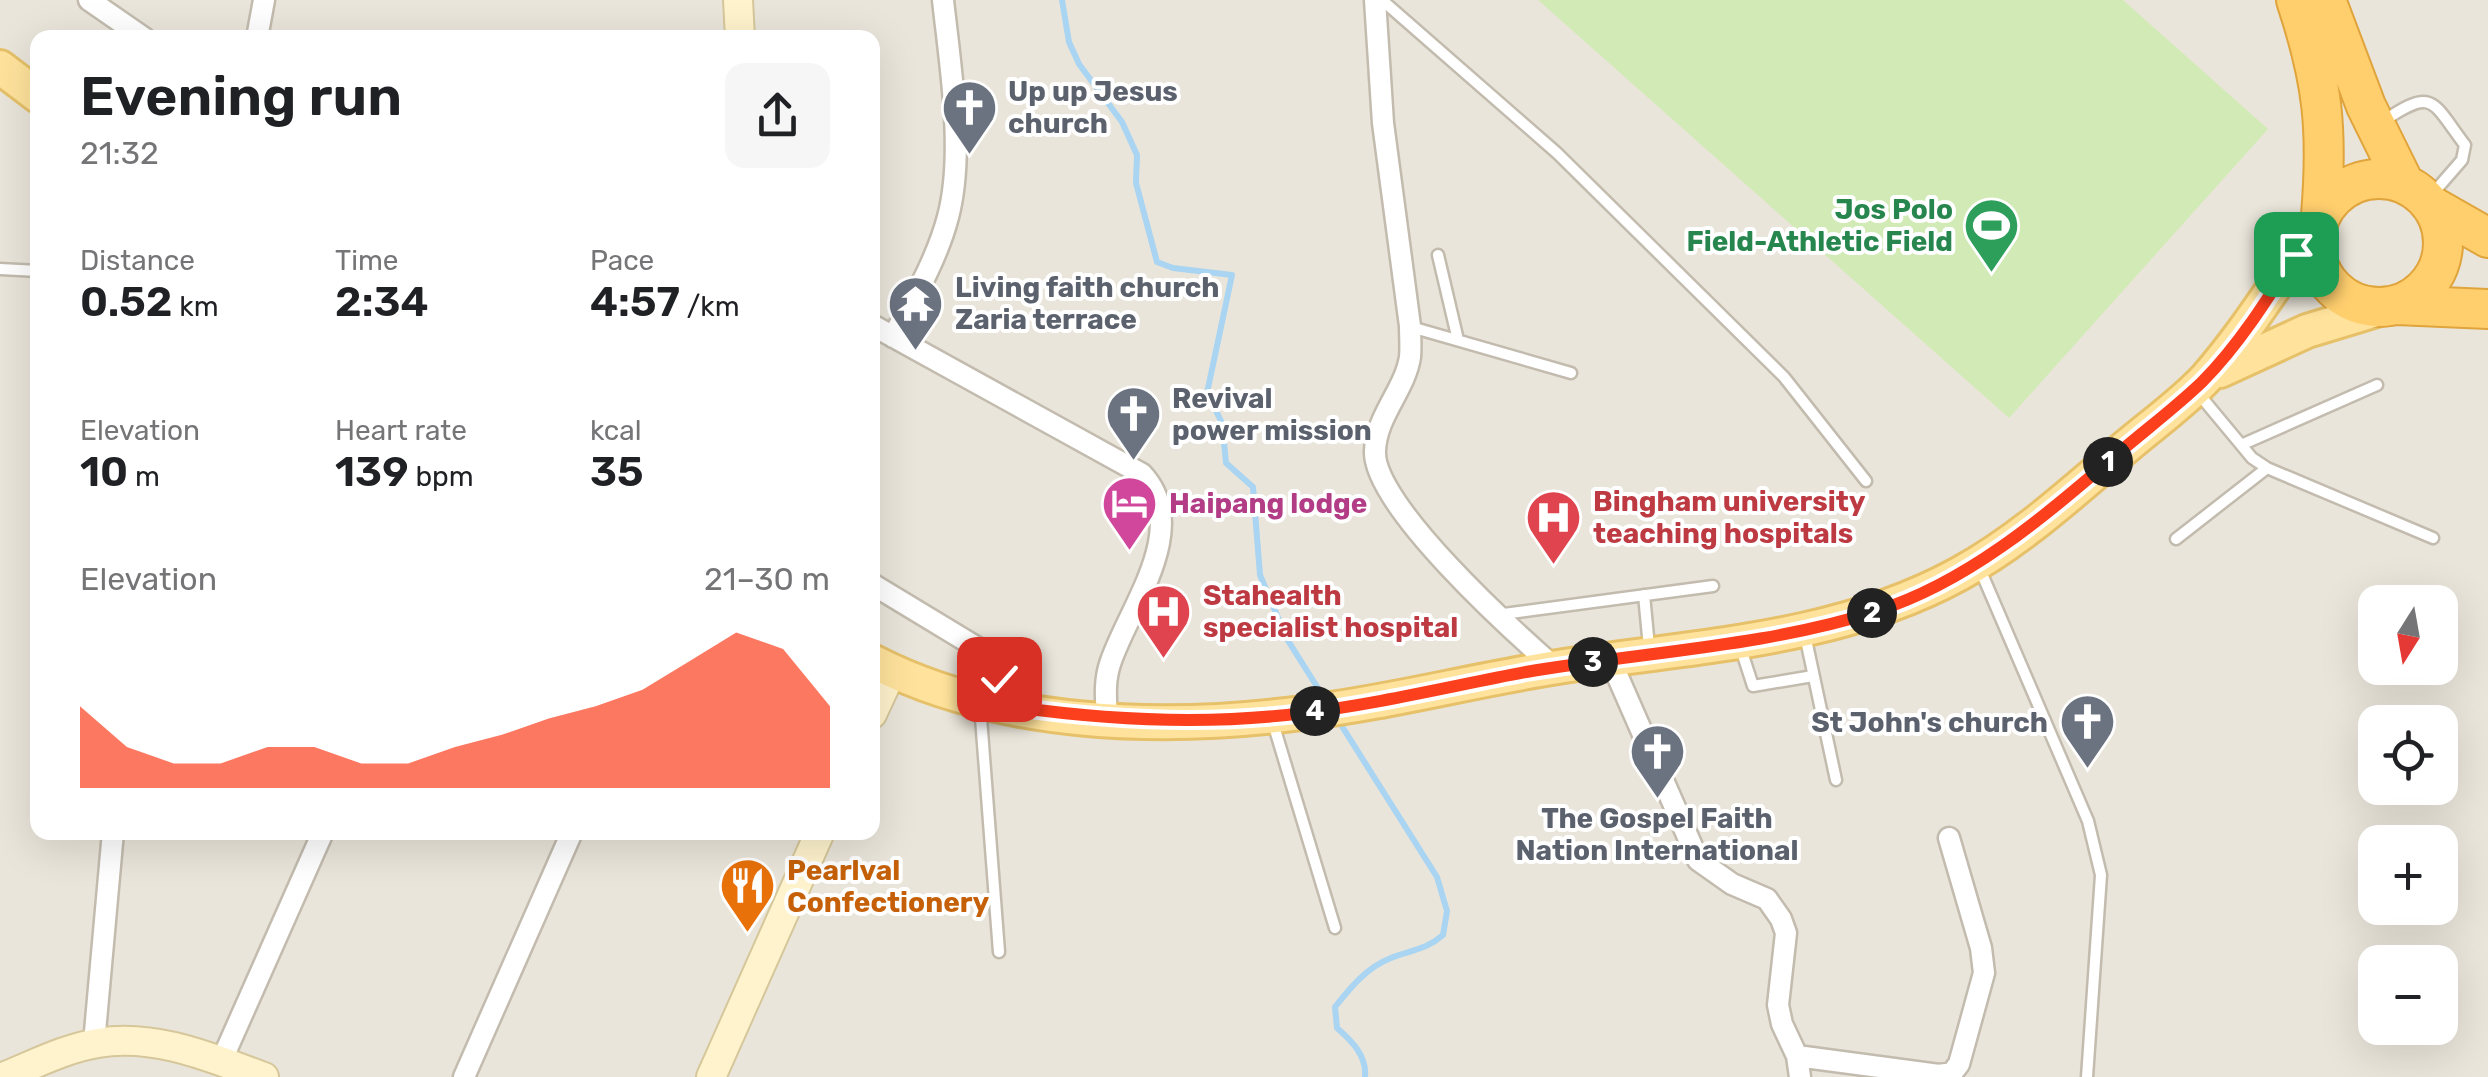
<!DOCTYPE html>
<meta charset="utf-8">
<style>
:root{--surface:#fff;--page:#f6f6f6;--text:#202124;--muted:#757577;--accent:#fc3f1d}
body{margin:0;font-family:Rubik,sans-serif;background:var(--page);color:var(--text);height:100vh;display:flex;flex-direction:column;font-size:38px;white-space:nowrap}
*{box-sizing:border-box;margin:0}
p{font-size:32px;color:var(--muted)}
.icon{flex:none;width:55px;height:55px;fill:none;stroke:currentColor;stroke-width:2;stroke-linecap:round;stroke-linejoin:round}
.map{position:relative;flex:1;overflow:hidden}
.side{position:absolute;left:30px;top:30px;width:850px;height:810px;display:flex;flex-direction:column;background:var(--surface);border-radius:20px;box-shadow:0 10px 40px #0002}
.side>*{flex:none}
.needle{width:65px;rotate:191deg}
.fabs{position:absolute;left:2358px;top:585px;display:grid;gap:20px}
.fabs a{display:grid;place-items:center;width:100px;height:100px;border-radius:20px;background:var(--surface);box-shadow:0 10px 40px #0002;font-size:50px}
.pin{position:absolute;display:grid;place-items:center;width:85px;height:85px;color:#fff;margin:-42px;border-radius:20px;box-shadow:0 5px 15px #0006}
.km{position:absolute;width:50px;height:50px;margin:-25px;border-radius:50%;background:#222;color:#fff;font-size:28px;line-height:50px;text-align:center}
.round{display:grid;place-items:center;flex:none;width:105px;height:105px;border-radius:20px;background:var(--page)}
.head{display:flex;align-items:center;justify-content:space-between;height:170px;padding:0 50px}
h1{font-size:55px;font-weight:600;line-height:75px}
.figures{display:grid;grid-template-columns:repeat(3,1fr);gap:15px;height:170px;padding:10px 50px}
.figures div{display:grid;align-content:center}
.figures b{font-size:42px;font-weight:600}
.figures small{font-size:28px;font-weight:400}
.figures p{font-size:28px}
.chart{height:280px;padding:20px 50px}
.chart p{display:flex;justify-content:space-between}
.chart svg{width:100%;height:180px;margin-top:10px;fill:var(--accent);opacity:.7}
.map>svg:first-child{display:block}
.residential{fill:#eae5da;fill-rule:evenodd}
.green{fill:#d2eab5}
.lines{fill:none;stroke-linecap:round;stroke-linejoin:round}
.stream{stroke:#a9d4f2;stroke-width:6}
.lane-casing{stroke:#c2bbae;stroke-width:15}
.street-casing{stroke:#c2bbae;stroke-width:25}
.secondary-casing{stroke:#d6c79b;stroke-width:32}
.primary-casing{stroke:#e6c16a;stroke-width:38}
.highway-casing{stroke:#e0a43c;stroke-width:42}
.lane{stroke:#fff;stroke-width:10}
.street{stroke:#fff;stroke-width:20}
.secondary{stroke:#fff3cd;stroke-width:28}
.primary{stroke:#ffe39c;stroke-width:32}
.highway{stroke:#ffcf6e;stroke-width:38}
.route-casing{stroke:#fff;stroke-width:20}
.route{stroke:#fc3f1d;stroke-width:12}
.labels{text-anchor:middle;stroke-width:8;stroke-linejoin:round;paint-order:stroke}
.worship-label{font-size:28px;font-weight:bold;fill:#5b616d;stroke:#fff;text-anchor:start}
.leisure-label{font-size:28px;font-weight:bold;fill:#27864d;stroke:#fff;text-anchor:end}
.health-label{font-size:28px;font-weight:bold;fill:#be3a42;stroke:#fff;text-anchor:start}
.hotel-label{font-size:28px;font-weight:bold;fill:#b23c85;stroke:#fff;text-anchor:start}
.food-label{font-size:28px;font-weight:bold;fill:#c56008;stroke:#fff;text-anchor:start}
</style>
<div class="map">
<svg width="2488" height="1077" viewBox="0 0 2488 1077">
<rect width="100%" height="100%" fill="#f6f3ec"/>
<!-- residential -->
<path class="residential" d="M0,0H2488V1077H0ZM38,38H872V832H38ZM2375,602H2440V668H2375ZM2375,722H2440V788H2375ZM2375,842H2440V908H2375ZM2375,962H2440V1028H2375Z"/>
<!-- green -->
<path class="green" d="M1538,0H2123L2268,129L2009,418Z"/>
<g class="lines">
<!-- stream -->
<path class="stream" d="M1062,0L1069,42L1079,64L1122,122L1137,155L1136,183L1157,262L1173,268L1232,275L1207,393L1222,423L1226,463L1253,487L1260,575L1287,639L1326,701
M1338,720L1437,877L1447,911L1443,935C1426,950 1411,950 1391,958C1367,967 1350,988 1335,1007L1337,1028C1352,1041 1367,1056 1365,1077"/>
<defs>
<path id="lane" d="M1382,0L1557,153L1784,377L1866,481
M2382,122C2434,87 2431,100 2465,145L2462,160L2428,199
M1438,255L1458,340
M0,269L38,271
M1411,327L1571,373
M2198,393L2252,458L2267,468L2433,538
M2241,445L2377,385
M2176,539L2267,468
M1979,567L2088,821L2101,875L2087,1077
M1644,595L1649,647
M1496,615L1713,586
M1805,635L1836,780
M1740,646L1753,686L1813,676
M980,705L999,952
M1273,723L1335,928"/>
<path id="street" d="M89,0L144,38
M1375,0L1383,123L1410,326C1410,336 1411,348 1410,357C1405,390 1376,416 1375,451C1372,504 1513,631 1554,667
M257,38L264,0
M872,325L1142,474C1193,529 1127,610 1110,664C1104,682 1106,700 1107,718
M893,337C914,298 937,259 948,217C965,153 950,65 943,0
M872,584L981,650L999,679L1001,705
M1610,659L1698,860L1732,884L1767,899L1781,919L1786,933L1778,1005L1782,1024L1797,1056L1800,1077
M94,1043L113,832
M1797,1056L1939,1075L1952,1073L1959,1064L1984,973L1981,948L1949,838
M221,1062L323,832
M464,1077L572,832"/>
<path id="secondary" d="M738,0L740,38
M872,714L892,671
M3,1077C33,1065 66,1048 98,1043C155,1033 212,1058 264,1077
M711,1077L820,832"/>
<path id="primary" d="M0,67L38,96
M2220,371L2307,331L2386,307
M872,661C999,727 1163,731 1302,713C1388,703 1473,680 1558,667C1693,646 1837,641 1959,574C2021,540 2074,491 2127,446C2153,424 2184,402 2207,377C2248,330 2280,276 2317,226"/>
<path id="highway" d="M2296,0C2323,81 2328,130 2321,215
M2326,0L2366,106L2404,183
M2315 243a64 64 0 1 1 128 0a64 64 0 1 1-128 0Z
M2432,206L2488,238
M2397,305L2488,309"/>
</defs>
<!-- lane casing -->
<use href="#lane" class="lane-casing"/>
<!-- street casing -->
<use href="#street" class="street-casing"/>
<!-- secondary casing -->
<use href="#secondary" class="secondary-casing"/>
<!-- primary casing -->
<use href="#primary" class="primary-casing"/>
<!-- highway casing -->
<use href="#highway" class="highway-casing"/>
<!-- lane -->
<use href="#lane" class="lane"/>
<!-- street -->
<use href="#street" class="street"/>
<!-- secondary -->
<use href="#secondary" class="secondary"/>
<!-- primary -->
<use href="#primary" class="primary"/>
<!-- highway -->
<use href="#highway" class="highway"/>
</g>
<g class="lines">
<defs>
<path id="route" d="M999,679L1001,705C1101,720 1202,726 1303,713C1378,704 1452,686 1526,672C1642,652 1764,647 1877,611C1971,581 2048,513 2122,450C2148,428 2177,406 2202,382C2239,345 2269,297 2296,254"/>
</defs>
<!-- route casing -->
<use href="#route" class="route-casing"/>
<!-- route -->
<use href="#route" class="route"/>
</g>
<!-- icons -->
<defs>
<symbol id="church-pin" viewBox="-11 -11 22 30"><path d="M0 17L-7.5 6A9.5 9.5 0 1 1 7.5 6Z" fill="#6b7280" stroke="#fff"/><path d="M-1.2-6h2.4v3.5h3.3v2.4h-3.3V6h-2.4V-.1h-3.3v-2.4h3.3Z" fill="#fff"/></symbol>
<symbol id="stadium-pin" viewBox="-11 -11 22 30"><path d="M0 17L-7.5 6A9.5 9.5 0 1 1 7.5 6Z" fill="#2e9e5b" stroke="#fff"/><path d="M0-5a6.5 5 0 1 0 0 10a6.5 5 0 1 0 0-10ZM-3.5-1.8h7v3.6h-7Z" fill="#fff"/></symbol>
<symbol id="temple-pin" viewBox="-11 -11 22 30"><path d="M0 17L-7.5 6A9.5 9.5 0 1 1 7.5 6Z" fill="#6b7280" stroke="#fff"/><path d="M0-6L5-2H3V0L6.5 2.5H4V6H1.5V3h-3V6H-4V2.5H-6.5L-3 0V-2H-5Z" fill="#fff"/></symbol>
<symbol id="hotel-pin" viewBox="-11 -11 22 30"><path d="M0 17L-7.5 6A9.5 9.5 0 1 1 7.5 6Z" fill="#d1479c" stroke="#fff"/><path d="M-6-4.5h1.5V1H6V5H4.5V3h-9V5H-6ZM-4 0a1.8 1.8 0 1 1 3.6 0ZM.5 0V-2.5h3Q6-2.5 6 0Z" fill="#fff"/></symbol>
<symbol id="hospital-pin" viewBox="-11 -11 22 30"><path d="M0 17L-7.5 6A9.5 9.5 0 1 1 7.5 6Z" fill="#e0444e" stroke="#fff"/><path d="M-5-5h3v3.5h4V-5h3V5h-3V1.5h-4V5h-3Z" fill="#fff"/></symbol>
<symbol id="restaurant-pin" viewBox="-11 -11 22 30"><path d="M0 17L-7.5 6A9.5 9.5 0 1 1 7.5 6Z" fill="#e8710a" stroke="#fff"/><path d="M-5-6h1v4h1v-4h1v4h1v-4h1v5L-1.5 .5V6h-2V.5L-5-1ZM5-6V6H3V1.5H1.5Q1.5-4 5-6Z" fill="#fff"/></symbol>
</defs>
<g fill-rule="evenodd">
<use href="#church-pin" x="938" y="76" width="63" height="86"/>
<use href="#stadium-pin" x="1960" y="194" width="63" height="86"/>
<use href="#temple-pin" x="884" y="272" width="63" height="86"/>
<use href="#church-pin" x="1102" y="382" width="63" height="86"/>
<use href="#hotel-pin" x="1098" y="472" width="63" height="86"/>
<use href="#hospital-pin" x="1522" y="486" width="63" height="86"/>
<use href="#hospital-pin" x="1132" y="580" width="63" height="86"/>
<use href="#church-pin" x="2056" y="690" width="63" height="86"/>
<use href="#church-pin" x="1626" y="720" width="63" height="86"/>
<use href="#restaurant-pin" x="716" y="854" width="63" height="86"/>
</g>
<g class="labels">
<!-- worship labels -->
<g class="worship-label">
<text x="1008" y="101">Up up Jesus<tspan x="1008" dy="32">church</tspan></text>
<text x="955" y="297">Living faith church<tspan x="955" dy="32">Zaria terrace</tspan></text>
<text x="1172" y="408">Revival<tspan x="1172" dy="32">power mission</tspan></text>
<text x="2048" y="732" text-anchor="end">St John's church</text>
<text x="1657" y="828" text-anchor="middle">The Gospel Faith<tspan x="1657" dy="32">Nation International</tspan></text>
</g>
<!-- leisure labels -->
<g class="leisure-label">
<text x="1953" y="219">Jos Polo<tspan x="1953" dy="32">Field-Athletic Field</tspan></text>
</g>
<!-- health labels -->
<g class="health-label">
<text x="1593" y="511">Bingham university<tspan x="1593" dy="32">teaching hospitals</tspan></text>
<text x="1203" y="605">Stahealth<tspan x="1203" dy="32">specialist hospital</tspan></text>
</g>
<!-- hotel labels -->
<g class="hotel-label">
<text x="1169" y="513">Haipang lodge</text>
</g>
<!-- food labels -->
<g class="food-label">
<text x="787" y="880">Pearlval<tspan x="787" dy="32">Confectionery</tspan></text>
</g>
</g>
</svg>
<div class="fabs">
<a><svg class="needle" viewBox="-14 -14 28 28"><path d="M0-13l5 13h-10z" fill="#e53935"/><path d="M0 13l5-13h-10z" fill="#757577"/></svg></a>
<a><svg class="icon" aria-label="locate" viewBox="0 0 24 24"><circle cx="12" cy="12" r="6"/><path d="M12 2v4M12 18v4M2 12h4M18 12h4"/></svg></a>
<a>+</a>
<a>−</a>
</div>
<div class="pin" style="left:2296px;top:254px;background:#1e9e55"><svg class="icon" aria-label="arrive" viewBox="0 0 24 24"><path d="M6 21V4h12l-3 4 3 4H6"/></svg></div>
<div class="pin" style="left:999px;top:679px;background:#d93025"><svg class="icon" aria-label="check" viewBox="0 0 24 24"><path d="M5 12l5 5 9-10"/></svg></div>
<b class="km" style="left:2108px;top:462px">1</b>
<b class="km" style="left:1872px;top:613px">2</b>
<b class="km" style="left:1593px;top:662px">3</b>
<b class="km" style="left:1315px;top:711px">4</b>
<section class="side">
<div class="head"><div><h1>Evening run</h1><p>21:32</p></div><a class="round"><svg class="icon" aria-label="share" viewBox="0 0 24 24"><path d="M12 15V3M7 8l5-5 5 5M5 13v7h14v-7"/></svg></a></div>
<div class="figures">
<div><p>Distance</p><b>0.52<small> km</small></b></div>
<div><p>Time</p><b>2:34</b></div>
<div><p>Pace</p><b>4:57<small> /km</small></b></div>
</div>
<div class="figures">
<div><p>Elevation</p><b>10<small> m</small></b></div>
<div><p>Heart rate</p><b>139<small> bpm</small></b></div>
<div><p>kcal</p><b>35</b></div>
</div>
<div class="chart"><p><span>Elevation</span>21–30 m</p>
<svg viewBox="0 0 160 44" preserveAspectRatio="none"><path d="M0 44V24L10 34L20 38L30 38L40 34L50 34L60 38L70 38L80 34L90 31L100 27L110 24L120 20L130 13L140 6L150 10L160 24V44z"/></svg>
</div>
</section>
</div>
